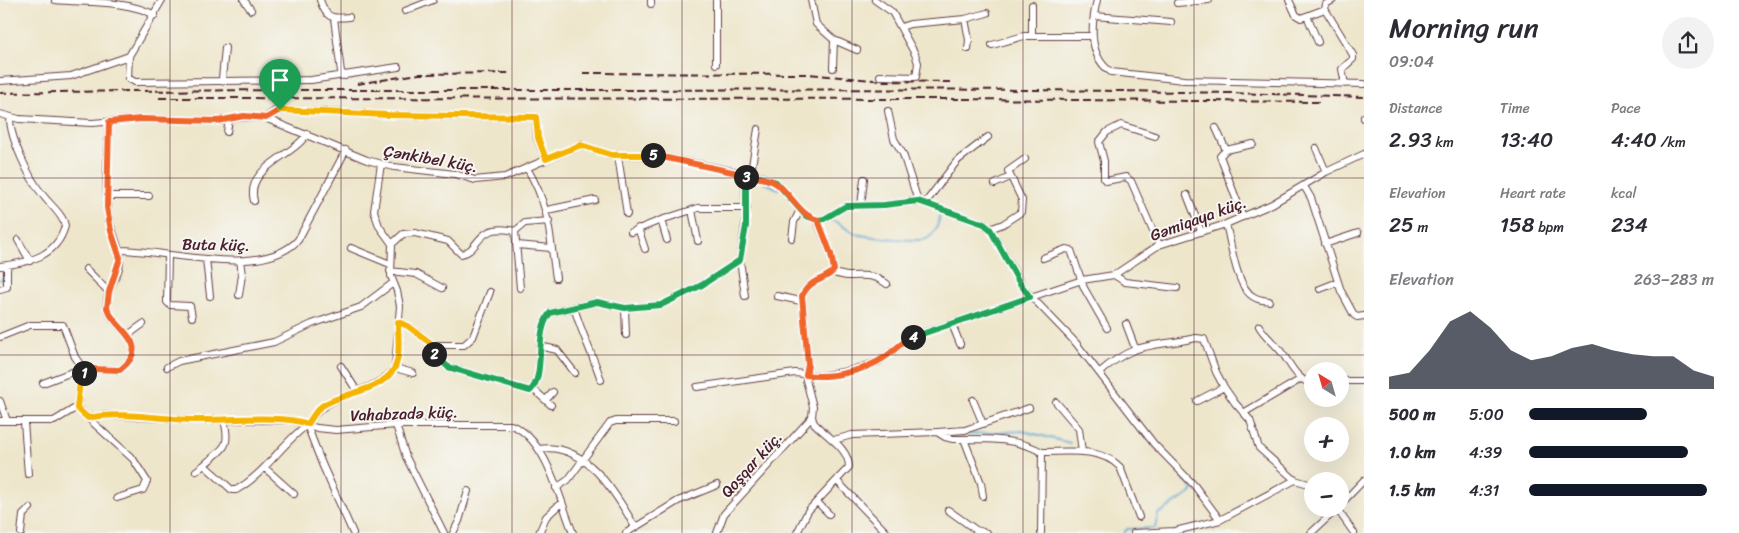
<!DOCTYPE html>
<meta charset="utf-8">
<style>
:root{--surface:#fff;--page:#f2f2f3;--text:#2b2b33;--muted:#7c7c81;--accent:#111827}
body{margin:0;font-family:Sriracha,sans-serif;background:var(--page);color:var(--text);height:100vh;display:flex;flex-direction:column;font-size:19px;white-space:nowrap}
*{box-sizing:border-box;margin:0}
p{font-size:16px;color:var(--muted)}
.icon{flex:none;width:28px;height:28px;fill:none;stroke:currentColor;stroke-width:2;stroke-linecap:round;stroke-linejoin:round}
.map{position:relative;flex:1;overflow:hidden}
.sheet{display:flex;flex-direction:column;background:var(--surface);width:375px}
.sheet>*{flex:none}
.needle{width:32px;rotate:323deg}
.buttons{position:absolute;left:1304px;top:362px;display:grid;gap:10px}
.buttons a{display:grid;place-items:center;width:45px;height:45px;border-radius:50%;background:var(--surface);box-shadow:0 5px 20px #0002;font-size:25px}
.pin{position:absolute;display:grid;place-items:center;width:42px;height:42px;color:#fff;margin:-51px -21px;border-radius:50% 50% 50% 0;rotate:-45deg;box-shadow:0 0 5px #0007}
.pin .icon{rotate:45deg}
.km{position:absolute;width:25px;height:25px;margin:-12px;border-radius:50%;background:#222;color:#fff;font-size:14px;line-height:25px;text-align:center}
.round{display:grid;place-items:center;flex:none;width:52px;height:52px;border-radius:26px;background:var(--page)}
.headline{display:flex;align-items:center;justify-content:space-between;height:85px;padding:0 25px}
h1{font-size:28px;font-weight:600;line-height:38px}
.stats{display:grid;grid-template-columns:repeat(3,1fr);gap:8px;height:85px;padding:5px 25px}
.stats div{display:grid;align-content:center}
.stats b{font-size:21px;font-weight:600}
.stats small{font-size:14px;font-weight:400}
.stats p{font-size:14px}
.chart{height:140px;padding:10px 25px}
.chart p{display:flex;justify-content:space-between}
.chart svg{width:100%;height:90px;margin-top:5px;fill:var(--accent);opacity:.7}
ul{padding:0 25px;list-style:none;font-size:16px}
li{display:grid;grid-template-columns:80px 60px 1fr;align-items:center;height:38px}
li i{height:12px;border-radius:6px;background:var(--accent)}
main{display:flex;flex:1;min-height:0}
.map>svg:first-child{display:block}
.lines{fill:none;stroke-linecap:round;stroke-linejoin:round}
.stream{stroke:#55a6cf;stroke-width:2}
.minor-casing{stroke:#633d43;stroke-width:8}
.minor{stroke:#fff;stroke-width:6}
.rail{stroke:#4a1f2b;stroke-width:2;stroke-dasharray:8 4;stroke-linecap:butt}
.split-1-casing{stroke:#fff;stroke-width:10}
.split-2-casing{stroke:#fff;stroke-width:10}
.split-3-casing{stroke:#fff;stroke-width:10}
.split-4-casing{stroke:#fff;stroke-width:10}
.split-5-casing{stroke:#fff;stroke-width:10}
.split-6-casing{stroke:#fff;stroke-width:10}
.split-1{stroke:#f0652b;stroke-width:6}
.split-2{stroke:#f5b400;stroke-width:6}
.split-3{stroke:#22a559;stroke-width:6}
.split-4{stroke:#22a559;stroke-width:6}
.split-5{stroke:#f0652b;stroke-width:6}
.split-6{stroke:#f5b400;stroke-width:6}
.grid{fill:none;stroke:#4a1f2b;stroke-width:1;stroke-opacity:0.55}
.labels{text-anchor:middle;stroke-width:4;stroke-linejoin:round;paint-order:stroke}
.street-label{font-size:16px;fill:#4a1f2b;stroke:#f6f6f2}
</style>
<main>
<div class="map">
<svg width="1364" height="533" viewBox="0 0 1364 533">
<rect width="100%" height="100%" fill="#f6f6f2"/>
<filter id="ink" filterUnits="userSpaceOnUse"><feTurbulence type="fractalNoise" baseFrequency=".02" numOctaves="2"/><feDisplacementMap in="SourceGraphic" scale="10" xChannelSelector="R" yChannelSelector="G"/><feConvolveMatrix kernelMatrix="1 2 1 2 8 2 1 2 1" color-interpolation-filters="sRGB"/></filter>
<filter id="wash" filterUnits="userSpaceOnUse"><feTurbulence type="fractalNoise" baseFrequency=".0096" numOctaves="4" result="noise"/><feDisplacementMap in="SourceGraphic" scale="20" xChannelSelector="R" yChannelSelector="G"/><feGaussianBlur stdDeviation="1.12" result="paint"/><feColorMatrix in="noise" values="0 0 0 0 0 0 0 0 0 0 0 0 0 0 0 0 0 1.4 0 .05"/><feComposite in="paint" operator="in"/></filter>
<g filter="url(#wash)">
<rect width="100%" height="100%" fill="#eee6cb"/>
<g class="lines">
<!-- stream -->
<path class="stream" d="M763,182L779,189
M801,215L815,224
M826,221C837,218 846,231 857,234C865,237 920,242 926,239C936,234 939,224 940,213
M0,280L3,279
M955,435L1023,431L1070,443
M1124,533L1127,529L1155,528L1158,514L1191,493L1193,489L1182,477"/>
</g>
</g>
<g filter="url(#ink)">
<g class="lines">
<defs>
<path id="minor" d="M55,0C87,3 126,0 155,15
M244,0L251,10
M320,0C326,18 331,19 349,17
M651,0V4
M716,0V64
M811,0L816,24L834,40L857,50
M875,0L892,12L915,54L918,63L916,77L880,76
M1097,0C1091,24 1088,56 1111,72L1184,80L1364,84
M1289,0L1296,15L1301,18L1325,9L1353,55V59L1342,69L1345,84
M1177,3L1209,0
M1032,5V35
M1325,9L1326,4L1333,0
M405,11L433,0
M1094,16L1171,22
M1307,16L1318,42
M334,18L341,72L345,76
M965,19L969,40L968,49
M901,27L910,24L965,19L987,13
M992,45L1024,36H1092
M129,56L128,78L135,82L311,80L398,67
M833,68L834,40
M222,79L225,48
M0,81L71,76L129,56L162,0
M888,111L894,139L903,154L918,201
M0,114L19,119L92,123L141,119L218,121L244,117L265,118L367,160L394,167L455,174L475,180L505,177L581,145L612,155L658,156L762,177L776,182L806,216L817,220L824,219L846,206L884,205L918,201L984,224L990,229L1024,289L1076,343L1154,444L1194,485L1220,520
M1364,117V118
M265,118L275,111L286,110L388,115L536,117L537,138L546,159
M1216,128L1226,150
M227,132L229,120
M1155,136L1121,125L1107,132L1099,142L1104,161V179L1106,181L1126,177L1131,181L1159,245
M1316,148L1326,172
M618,156L627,214
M527,168C551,209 549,234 556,278
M995,184L1010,177
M1304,186L1311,198L1341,291L1354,315L1357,317L1364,316
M1187,195L1201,231
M107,196H149
M254,201C245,167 293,157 307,134
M926,202L957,161L988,137
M861,206L864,179
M547,210L595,200
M692,210L698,241
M1243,217L1220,156L1226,150L1253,144
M661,220L667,240
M1226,224C1231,242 1236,288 1254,297C1258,300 1264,300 1269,301
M638,228L645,249
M990,229L1003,224L1021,212L1022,200L1008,171L1025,159
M515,231L525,223L549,221
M631,232L661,220L698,208H747
M792,238L794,222L800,210
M18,240L30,261
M392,244L403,234L415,233L448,241L461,254C481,251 475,222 515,231L520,288
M1325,244L1358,233
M517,245L551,248
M351,248L390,264
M118,250C165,249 261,280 298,240L346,150
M168,256L167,302L170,305L190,306L192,317
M1043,258L1066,249L1071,250L1084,288L1107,328
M206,259L210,296
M740,260L745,296
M0,266C27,263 57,257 65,226C63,214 49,204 42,194C29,178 10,138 10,118
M86,269L109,292
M390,271L416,274L442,288
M832,272C854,282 866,268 887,284
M1114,275L1125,282L1177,288
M0,289L7,287V265
M1320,289L1338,282
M239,295L242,275L240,260
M777,296L801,301
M574,307C581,332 593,355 601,380
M625,308L626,335
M398,322L408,326L433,345L436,358L448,367L530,391C547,376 533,334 550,313L597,302L625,308L661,305L702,285L740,260L746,218L745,179L752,166L758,129
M952,324L960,344
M1126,324L1135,348
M1259,326C1264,335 1270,339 1277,347C1290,360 1293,378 1312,384
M128,335L143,324
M0,337L30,325H63L75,357L85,371
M433,345H464L473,337L490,292
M540,346L557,350L575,373
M341,366L357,391
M167,367L179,361L274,342L312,324L361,307L393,283
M395,368L413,373
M1100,372C1137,340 1151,348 1196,338L1204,339L1216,372L1224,387L1235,403L1250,420L1259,448L1295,480L1312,485
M1340,381H1364
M43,383L72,372L85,371
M697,387L795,373L820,376L848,371L878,362L911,337L1082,280L1114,275L1159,245L1226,224L1272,204L1326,172L1364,154
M533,389L551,405
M546,400L553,392
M973,400L983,424
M0,401L7,421
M1197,401L1224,387
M1056,402L1079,429L1082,452
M77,407L80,381L85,371L92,369L120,370C156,341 111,330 107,307C105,289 121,275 120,259C120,246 111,232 109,218C104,187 108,154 109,123
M1245,412L1301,379
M88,418L133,459L147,481L143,490L117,498
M224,420C231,448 224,447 204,465L232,490H236C265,474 281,444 307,425
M0,421H54L77,407L88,418L107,415L193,420H291L317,428L336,430L396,425H511C547,438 560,501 573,533
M24,422L28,474
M396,425L406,457L444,533
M937,432L965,430L1029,408
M964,439L981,483L983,496
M834,440L852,435L937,432L945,437L953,439C984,439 1014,437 1042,452L1041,533
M539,449C585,441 616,493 635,527
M1042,452C1068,452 1101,447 1120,467L1139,517
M265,468L294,494
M196,471L204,465
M838,482L887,533
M556,488L568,480L610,423L616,421H674
M817,502L829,514
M1340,505L1364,480
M1337,509L1354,533
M948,510L976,530L987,533
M21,533L23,515L30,508
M353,533L322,464L307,425C329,388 369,399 395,368L400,306L397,291L391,276L392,244L379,226L374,211L381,164
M453,533L459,521L468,491
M539,533L546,517L561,503
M626,533L678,501L717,485
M717,533L724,514L812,417
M797,533L808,511L849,467C849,448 826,436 814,423L812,417L813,407L806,380L808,365L802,296C811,277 826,281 834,270L831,254L817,220
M1134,533L1175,531L1220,520L1295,480
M1311,533L1337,509"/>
</defs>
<!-- minor casing -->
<use href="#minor" class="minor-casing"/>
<!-- minor -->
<use href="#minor" class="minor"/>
<!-- rail -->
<path class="rail" d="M583,73L807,74L884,81L950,82
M357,84L419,74L510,73
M0,93C206,89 411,90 617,90C866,89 1115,88 1364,97
M159,98L956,99L1322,102"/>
</g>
</g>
<g class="lines" filter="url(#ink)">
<defs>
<path id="split-1" d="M84,373L92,369L120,370C154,343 115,331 107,308L109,292L120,258L111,231L107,207L109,122L141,119L218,121L244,116L266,118L280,110"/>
<path id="split-2" d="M84,373L80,381L77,408L88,418C115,411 163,419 192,420C221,421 283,414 308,424C312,418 315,411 322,406C343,392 380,392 394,369C401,357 398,336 398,322L408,326L433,345L434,354"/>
<path id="split-3" d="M434,354L448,367L530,391C547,375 533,334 550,313L597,302L625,308L661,305L702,285L740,260L746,226V177"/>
<path id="split-4" d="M746,177L749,174L776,182L806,216L818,220L824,219L846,206L884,205L918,201L984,224L990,229L1019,282L1030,297L913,337"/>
<path id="split-5" d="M653,155L770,180C790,189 796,214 818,220L831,254L834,270C826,281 811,277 802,296L808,365L806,375C829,379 865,371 885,357C895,350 901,342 913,337"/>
<path id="split-6" d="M280,110L388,115L536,117L538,138L546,159L581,145L612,155H653"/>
</defs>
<!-- split-1 casing -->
<use href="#split-1" class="split-1-casing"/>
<!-- split-2 casing -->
<use href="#split-2" class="split-2-casing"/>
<!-- split-3 casing -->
<use href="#split-3" class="split-3-casing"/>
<!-- split-4 casing -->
<use href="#split-4" class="split-4-casing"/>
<!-- split-5 casing -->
<use href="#split-5" class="split-5-casing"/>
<!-- split-6 casing -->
<use href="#split-6" class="split-6-casing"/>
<!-- split-1 -->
<use href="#split-1" class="split-1"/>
<!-- split-2 -->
<use href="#split-2" class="split-2"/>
<!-- split-3 -->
<use href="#split-3" class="split-3"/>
<!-- split-4 -->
<use href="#split-4" class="split-4"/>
<!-- split-5 -->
<use href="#split-5" class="split-5"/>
<!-- split-6 -->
<use href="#split-6" class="split-6"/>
</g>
<!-- grid -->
<path class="grid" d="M170,0V533M341,0V533M512,0V533M682,0V533M852,0V533M1023,0V533M1194,0V533M0,178H1364M0,355H1364"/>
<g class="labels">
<!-- street labels -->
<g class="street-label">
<text transform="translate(431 158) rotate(10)" y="6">Çənkibel küç.</text>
<text transform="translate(1198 218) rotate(-20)" y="6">Gəmiqaya küç.</text>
<text transform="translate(216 244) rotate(1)" y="6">Buta küç.</text>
<text transform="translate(404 413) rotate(-2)" y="6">Vahabzadə küç.</text>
<text transform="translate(751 464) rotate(-48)" y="6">Qoşqar küç.</text>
</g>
</g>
</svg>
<div class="buttons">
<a><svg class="needle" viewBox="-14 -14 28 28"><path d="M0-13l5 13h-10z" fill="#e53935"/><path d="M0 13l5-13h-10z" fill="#7c7c81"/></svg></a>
<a>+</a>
<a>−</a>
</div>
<div class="pin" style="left:280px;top:110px;background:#1e9e55"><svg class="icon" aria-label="arrive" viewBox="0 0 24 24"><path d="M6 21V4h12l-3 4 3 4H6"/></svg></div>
<b class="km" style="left:84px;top:373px">1</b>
<b class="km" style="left:434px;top:354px">2</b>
<b class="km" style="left:746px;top:177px">3</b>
<b class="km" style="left:913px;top:337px">4</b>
<b class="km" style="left:653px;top:155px">5</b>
</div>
<section class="sheet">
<div class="headline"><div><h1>Morning run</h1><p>09:04</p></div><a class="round"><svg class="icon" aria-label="share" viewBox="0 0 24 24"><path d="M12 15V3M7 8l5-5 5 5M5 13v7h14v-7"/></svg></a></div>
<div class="stats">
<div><p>Distance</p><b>2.93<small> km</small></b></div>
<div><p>Time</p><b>13:40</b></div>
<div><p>Pace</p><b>4:40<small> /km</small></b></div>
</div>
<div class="stats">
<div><p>Elevation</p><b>25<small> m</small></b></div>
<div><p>Heart rate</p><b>158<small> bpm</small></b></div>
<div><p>kcal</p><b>234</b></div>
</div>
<div class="chart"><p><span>Elevation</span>263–283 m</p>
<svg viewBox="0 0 160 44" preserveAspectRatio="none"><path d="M0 44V38L10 36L20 25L30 11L40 6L50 14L60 25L70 30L80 28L90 24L100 22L110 25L120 27L130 28L140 28L150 35L160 38V44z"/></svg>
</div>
<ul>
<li><b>500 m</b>5:00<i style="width:64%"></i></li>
<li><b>1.0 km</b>4:39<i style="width:86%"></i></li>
<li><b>1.5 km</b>4:31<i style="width:96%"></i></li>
</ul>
</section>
</main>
